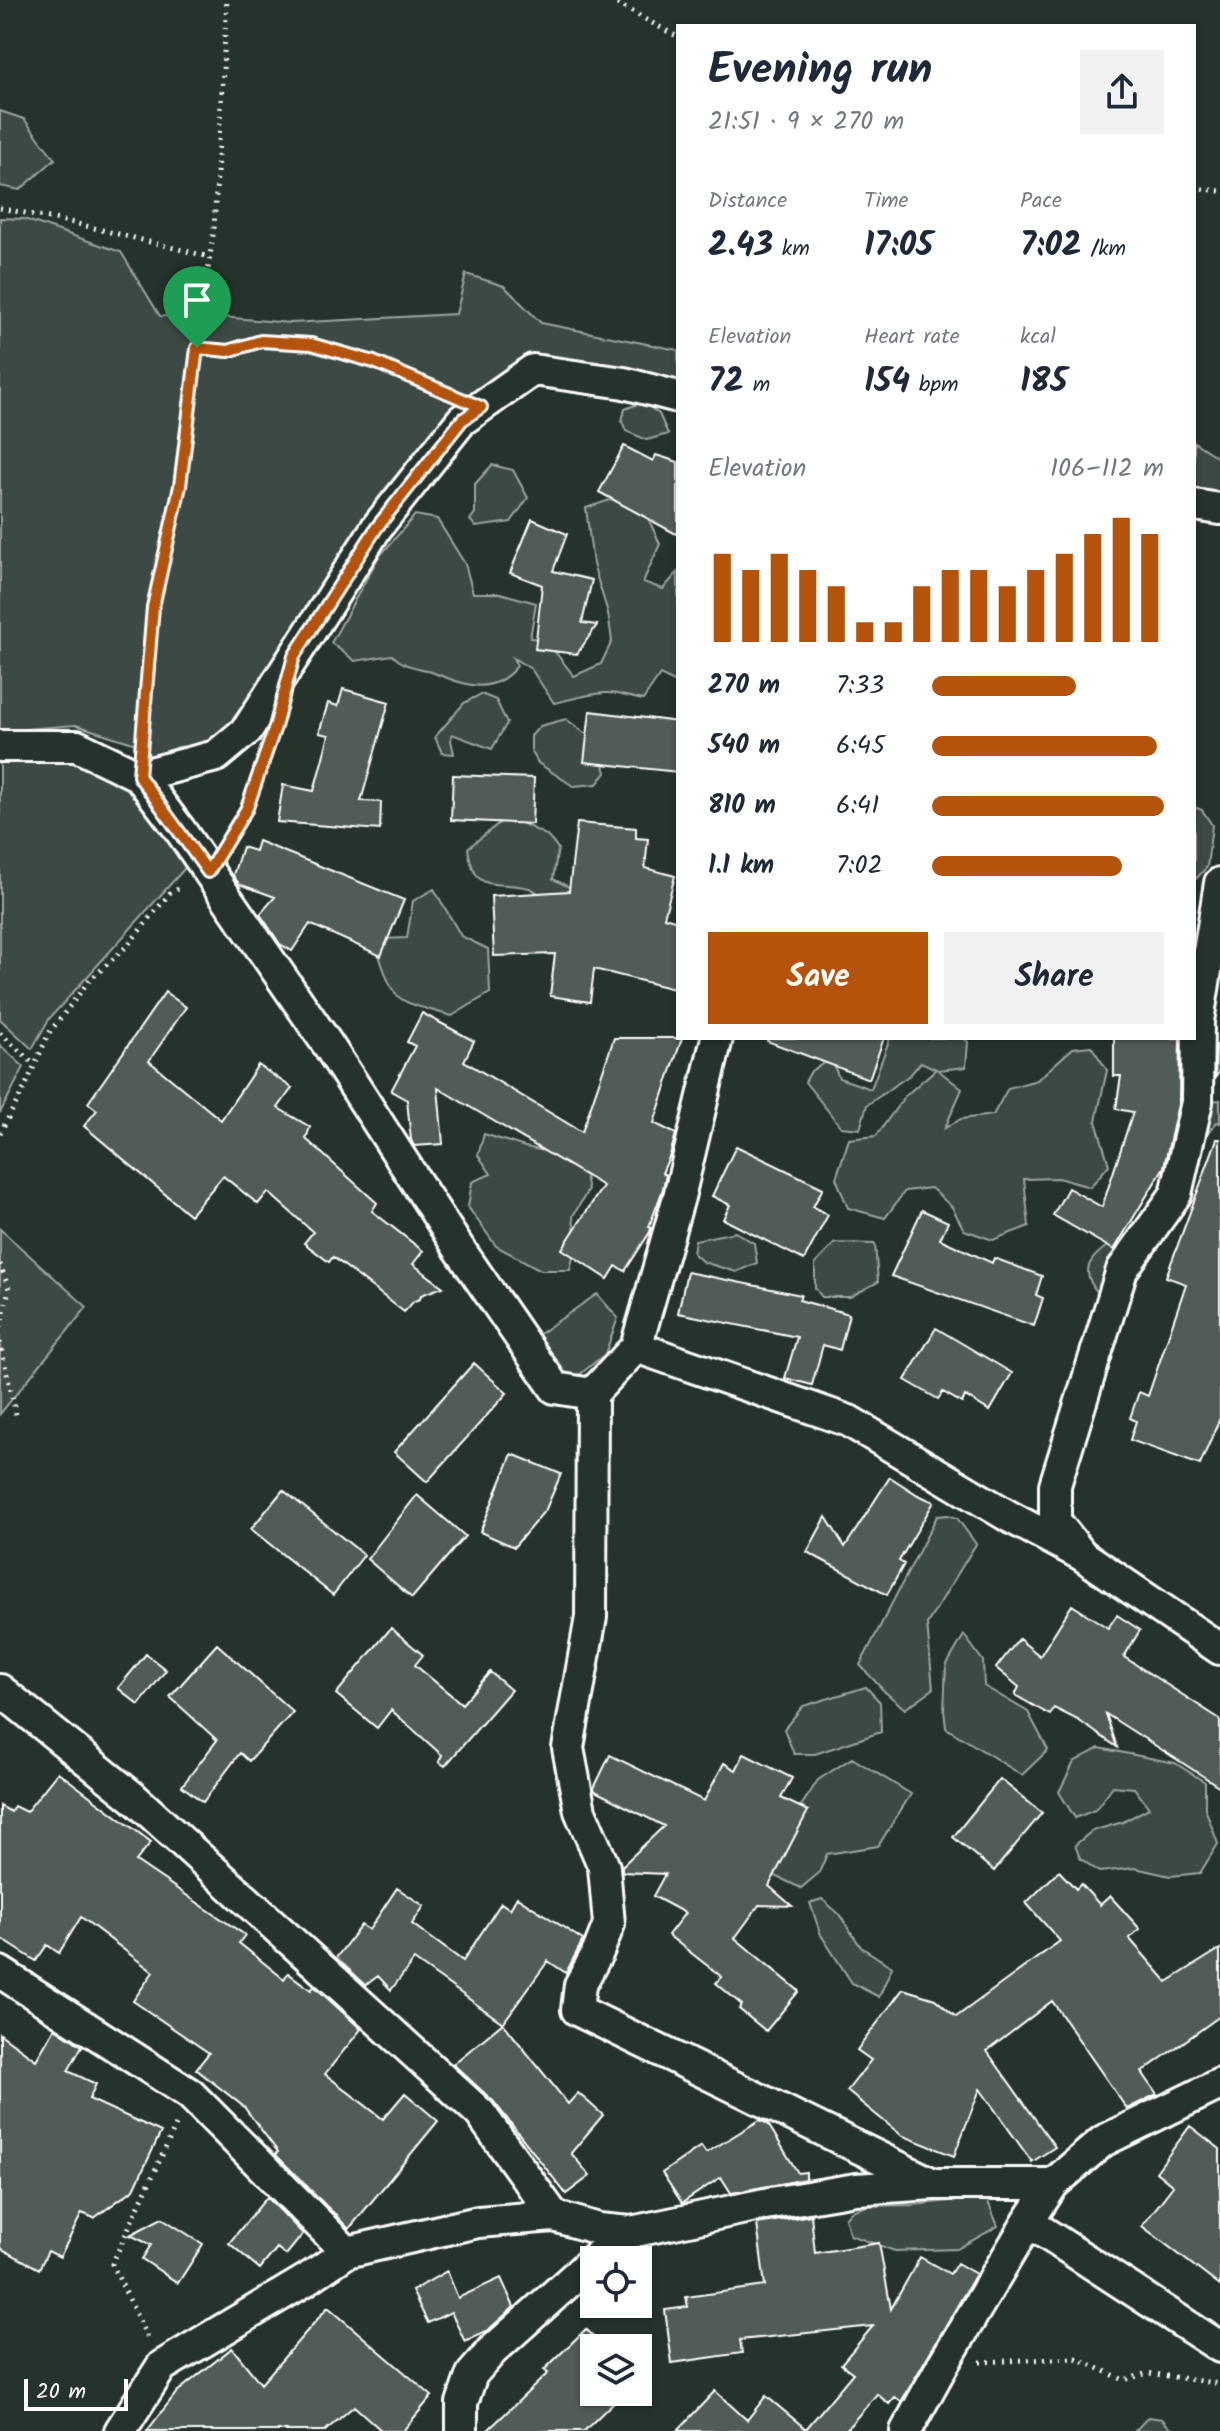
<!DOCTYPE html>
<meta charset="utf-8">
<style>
:root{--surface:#fff;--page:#f2f2f3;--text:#1f2937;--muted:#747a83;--accent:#b45309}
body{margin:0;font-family:Kalam,sans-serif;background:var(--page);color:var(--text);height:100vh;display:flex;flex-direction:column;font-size:30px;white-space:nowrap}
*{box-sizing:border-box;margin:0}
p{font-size:26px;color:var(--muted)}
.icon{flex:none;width:44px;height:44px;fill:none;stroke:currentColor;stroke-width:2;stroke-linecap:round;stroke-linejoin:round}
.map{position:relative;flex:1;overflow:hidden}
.details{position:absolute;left:676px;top:24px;width:520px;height:1016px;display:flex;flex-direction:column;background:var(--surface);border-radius:0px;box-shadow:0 2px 6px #0004}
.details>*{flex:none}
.controls{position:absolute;left:580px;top:2246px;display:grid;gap:16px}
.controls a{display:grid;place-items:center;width:72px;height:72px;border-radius:0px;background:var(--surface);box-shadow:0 2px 6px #0004;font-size:40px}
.scale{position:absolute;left:24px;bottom:20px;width:104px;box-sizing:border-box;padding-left:8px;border:4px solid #fff;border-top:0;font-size:22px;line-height:28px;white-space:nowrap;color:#fff;-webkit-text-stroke:6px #26332d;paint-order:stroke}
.pin{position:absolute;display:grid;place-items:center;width:68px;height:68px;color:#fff;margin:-82px -34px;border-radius:50% 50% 50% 0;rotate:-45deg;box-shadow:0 0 8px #0007}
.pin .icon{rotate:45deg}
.round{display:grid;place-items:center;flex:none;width:84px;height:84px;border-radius:0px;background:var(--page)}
.head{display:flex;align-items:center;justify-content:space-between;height:136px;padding:0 32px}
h1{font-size:44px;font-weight:600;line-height:60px}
.stats{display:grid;grid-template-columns:repeat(3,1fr);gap:12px;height:136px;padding:8px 32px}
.stats div{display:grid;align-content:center}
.stats b{font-size:34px;font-weight:600}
.stats small{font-size:22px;font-weight:400}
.stats p{font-size:22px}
.chart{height:224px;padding:16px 32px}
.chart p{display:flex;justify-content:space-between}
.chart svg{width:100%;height:144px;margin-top:8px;stroke:var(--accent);stroke-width:6}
.cta{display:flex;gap:16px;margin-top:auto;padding:16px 32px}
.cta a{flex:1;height:92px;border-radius:0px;background:var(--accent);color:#fff;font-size:32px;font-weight:600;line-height:92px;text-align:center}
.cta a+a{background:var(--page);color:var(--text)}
ul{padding:0 32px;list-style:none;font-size:26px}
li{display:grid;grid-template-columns:128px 96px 1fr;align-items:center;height:60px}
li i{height:20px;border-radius:10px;background:var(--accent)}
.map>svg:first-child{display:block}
.green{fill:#3e4944;stroke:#9ea4a2;stroke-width:2}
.building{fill:#515c57;stroke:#fff;stroke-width:2}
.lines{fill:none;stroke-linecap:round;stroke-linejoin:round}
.minor-casing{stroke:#fff;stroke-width:36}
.path{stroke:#fff;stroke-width:5;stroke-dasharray:2 6;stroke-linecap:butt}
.minor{stroke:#26332d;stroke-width:30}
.route-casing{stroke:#fff;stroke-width:16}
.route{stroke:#b45309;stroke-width:10}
</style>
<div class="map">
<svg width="1220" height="2431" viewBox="0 0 1220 2431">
<rect width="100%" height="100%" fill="#26332d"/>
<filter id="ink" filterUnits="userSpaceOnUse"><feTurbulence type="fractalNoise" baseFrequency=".0125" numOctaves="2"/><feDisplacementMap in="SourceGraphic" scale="16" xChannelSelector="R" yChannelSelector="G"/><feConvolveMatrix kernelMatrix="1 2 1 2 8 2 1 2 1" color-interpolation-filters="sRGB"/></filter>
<g filter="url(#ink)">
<!-- green -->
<path class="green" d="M0,111L24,119L55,159L20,190L0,186Z
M0,218L24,219L121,252L160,316L221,317L290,323L456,314L466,274L504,286L541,323L678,350V387L542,354L513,369L312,613L214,744L178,747L153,757L133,743L76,725L0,731Z
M643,402L659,414L668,434L647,440L626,431L622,421L625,409Z
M1194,442L1220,459V496L1194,493Z
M492,465L513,470L528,498L511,522L476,527L470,520L475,513V484Z
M619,497L648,518L660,544L643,582L663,589L678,572V684L660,675L643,700C632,698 616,692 605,693C588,694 572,699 554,703L531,669L513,658L517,666C489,700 460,682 426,670C411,666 404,666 392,655L355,661L331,643L378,558L415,515L437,519L465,564L473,593H500L536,603L530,638L545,639L574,676L601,664L612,641L608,613L593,564L586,508Z
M481,694L496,700L507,723L492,749L452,734L451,740L454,754L442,753L435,737L464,703Z
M566,719L599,744L606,773L597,784L573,786L538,763L531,750V736L540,726Z
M0,757L22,763L83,759L120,779L149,803L185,868L49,1019L32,1049L0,1019Z
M1194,807L1202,810L1212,825L1207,867L1194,881Z
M508,816L546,835L558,848L553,879L585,895L550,903C543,898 537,890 529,888C494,879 475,897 468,848Z
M434,889L461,936L488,949L490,993L452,1016C394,999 396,1007 377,949L381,939L407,938L413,901Z
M890,1038H964L968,1042L966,1067L938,1070L962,1089L945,1128L961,1119L993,1115L1008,1088L1037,1080L1073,1048L1091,1046L1107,1070L1096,1121L1109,1165L1090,1187L1058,1178L1024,1179L1029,1226L993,1240L964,1230L952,1207L931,1188L905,1191L885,1218L848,1208L836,1178L849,1139L876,1136L905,1096L936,1069L921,1062L911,1074L867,1105L860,1129L841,1127L805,1082L811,1071L831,1059L839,1078L871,1089Z
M0,1045L24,1067L0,1113Z
M1220,1100V1123L1217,1122L1204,1137L1180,1145L1168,1122L1170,1113L1181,1103Z
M484,1134L525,1147L560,1154L585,1176L588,1190L573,1216L576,1244L570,1270H541L496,1246L468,1207L472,1182L491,1174L478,1155Z
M0,1229L87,1307L0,1414Z
M735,1232L754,1243L757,1263L736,1272L703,1262L693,1253L695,1240Z
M1113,1242L1136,1252L1141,1273L1125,1288L1100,1295C1077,1271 1090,1257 1113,1242Z
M835,1243L875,1244L878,1282L850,1297H822L815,1288V1264Z
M597,1294L618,1318L605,1354L573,1380L532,1379L521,1371L532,1339Z
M948,1515L957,1518L976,1544L927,1624L933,1689L905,1709L884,1691L860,1665L937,1516Z
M964,1635L983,1661L984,1686L1028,1712L1048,1750L1022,1775L946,1728L944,1710L946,1666Z
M866,1687L880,1702L881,1732L815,1754H794L784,1729L803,1706Z
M1099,1748L1175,1763L1205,1782V1808L1218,1844L1200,1873L1170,1876L1135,1868L1099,1872L1080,1858L1075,1845L1092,1831L1123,1822L1149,1808L1134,1788L1113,1786L1095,1810L1075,1818L1059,1792L1074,1762Z
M852,1758L911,1794L878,1846L827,1854L819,1873L801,1888L769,1873L783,1834L818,1780Z
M822,1899L839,1914L861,1947L892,1967L879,1997L852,1983L821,1935L810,1903Z
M986,2197L998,2226L957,2249L895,2251L850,2235L845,2218L851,2211L867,2206L913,2205Z
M1148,2417L1162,2419L1173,2431H1135Z"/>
<!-- building -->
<path class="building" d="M624,446L653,461L656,455L678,462V535L599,492Z
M532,519L567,534L553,571L592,580L582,623L597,625L577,654L535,649L542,585L510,573Z
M343,689L389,702L361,801L381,802L380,830L277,822L283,785L314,791L329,735L319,733L328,703L338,706Z
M590,711L678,722V772L584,762Z
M453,775L534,778L532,824L451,820Z
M577,823L636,828V838L648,839L645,868L675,876L664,917L678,921V990L594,969L590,1002L550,996L555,954L494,956L491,896L569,891Z
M258,841L404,900L381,956L310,924L292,951L280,944L260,914L275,897L239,884L233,875L242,847L255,851Z
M165,992L186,1007L149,1061L221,1120L258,1065L292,1088L278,1108L310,1127L306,1139L377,1203L372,1211L423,1251L413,1264L443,1287L421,1295L420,1299L414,1301L404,1312L333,1257L329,1262L304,1243L313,1232L268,1192L258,1204L223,1176L190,1215L84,1126L97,1110L88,1103Z
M422,1013L474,1041L464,1061L582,1132L614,1038H682L654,1123L676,1134L670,1155L662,1173L666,1175L662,1192L649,1227L651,1228L650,1232L625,1271L616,1266L608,1279L562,1249L603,1186L438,1088L443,1144L414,1146L411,1140L407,1100L391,1091L415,1046L407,1042Z
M768,1038H884L869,1079L767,1041Z
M1114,1038H1180L1179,1100L1164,1167L1114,1250L1053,1215L1068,1188L1102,1207L1133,1112L1116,1109L1121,1076H1114Z
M1216,1045L1220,1046V1070L1215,1078Z
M1217,1139H1220V1418L1200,1465L1130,1440L1136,1421L1130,1418L1139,1392L1148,1396L1186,1284L1166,1277Z
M736,1146L823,1188L813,1207L828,1215L804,1260L723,1219L730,1205L712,1196Z
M922,1210L948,1222L940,1239L992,1263L994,1258L1042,1276L1036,1295L1043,1298L1034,1326L891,1276Z
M687,1272L801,1295L799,1300L849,1314L840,1350L823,1345L812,1385L785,1378L797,1337L678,1313Z
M936,1328L1012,1373L990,1411L965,1396L962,1403L943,1392L938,1399L905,1380Z
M474,1363L507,1393L427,1482L394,1452Z
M512,1454L561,1474L546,1509L514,1547L480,1532Z
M890,1477L918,1495L934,1502L899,1561L904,1564L887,1595L807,1552L826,1517L845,1547Z
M283,1490L364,1555L333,1595L251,1529Z
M417,1495L465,1536L412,1598L367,1559Z
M1072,1605L1108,1628L1117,1615L1140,1630L1124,1657L1220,1719V1787L1106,1714L1117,1747L1078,1720L1054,1708L1050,1715L1015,1695L1019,1687L996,1668L1019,1639L1040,1656Z
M391,1628L423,1655L415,1665L462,1704L490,1672L511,1690L445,1766L439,1762L442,1755L391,1710L377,1728L336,1694Z
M217,1644L293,1712L249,1761L240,1753L203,1802L182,1786L217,1740L170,1697Z
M146,1654L166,1670L139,1705L118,1688Z
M744,1754L792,1778L781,1798L808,1811L769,1886L792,1906L759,1905L735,1938L799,1991L766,2031L739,2009L742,2005L716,1983L722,1977L668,1935L685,1913L653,1896L665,1874L622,1872V1866L664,1826L595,1791L594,1788L610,1755L704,1801L724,1763L736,1770Z
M58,1772L151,1842L136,1861L245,1935L239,1943L284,1979L288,1973L311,1990L314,1986L361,2029L325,2074L383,2119L405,2093L438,2121L349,2229L275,2154L278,2152L244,2107L196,2069L209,2053L133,2001L153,1972L81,1917L59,1953L47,1945L36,1961L0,1938V1806L11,1812L14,1806L26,1812Z
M1000,1779L1042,1813L994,1871L953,1837Z
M1059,1871L1076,1889L1081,1884L1100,1905L1110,1896L1140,1929L1129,1938L1167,1982L1220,1949V2016L1142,2072L1157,2094L1127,2109L1052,2001L987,2051L1055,2147L1032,2162L980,2089L954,2156L901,2135L847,2091L871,2060L857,2050L903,1989L935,1999L956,2017L1060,1941L1026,1903Z
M397,1888L424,1906L412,1924L463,1961L501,1903L510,1909L517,1897L583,1940L566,1973L548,1961L503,2023L414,1960L391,1990L378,1976L366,1985L336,1958L361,1925L369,1930Z
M503,2023L568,2104L578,2093L603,2115L571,2153L590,2176L566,2194L494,2102L453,2064Z
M55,2028L82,2046L68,2071L96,2084L89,2099L161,2132L134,2189L94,2218L82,2213L60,2257L48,2251L39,2269L0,2248V2034L36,2060Z
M760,2120L768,2124L798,2173L806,2172V2179L731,2193L721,2177L682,2203L662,2173L701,2146L706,2153Z
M1190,2126L1220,2149V2286L1142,2226L1173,2186L1156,2172Z
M267,2197L303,2234L286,2255L277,2248L260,2269L229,2243Z
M811,2215L815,2253L879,2243L891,2309L920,2257L950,2274L957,2263L976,2274L901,2402L895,2397L889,2404L877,2394L845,2431H677L715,2391L747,2420L766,2396L806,2429L853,2373L841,2364L873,2326L740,2340L742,2353L672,2363L665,2310L688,2307L686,2297L765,2286L757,2224Z
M162,2218L203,2244L178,2283L142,2259L151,2245L130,2235Z
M447,2271L458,2298L501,2278L514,2307L486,2332L465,2342L451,2312L428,2323L412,2291Z
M328,2307L432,2396L403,2431H382L354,2406L325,2431H147L177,2392L232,2348L261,2384Z
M586,2329L605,2348H594V2392H624L584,2431H487L548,2373L544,2370Z"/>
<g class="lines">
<defs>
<path id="minor" d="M1194,505L1220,509
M0,746H77L139,776L180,830L328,1045L458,1247L555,1388L592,1394L636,1347L679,1197L717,1038
M139,776L216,756L247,730L377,527L462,420L533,370L624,383L678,397
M636,1347L849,1421L1010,1517L1082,1555L1220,1649
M592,1394L591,1617L568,1748L580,1811L604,1867L609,1924L598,1952L580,1985L577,2010L931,2183
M1082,1555L1055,1521V1485L1122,1270L1176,1194L1197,1102L1198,1021L1220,883
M0,1690L134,1798L480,2113L554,2216
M0,1972L190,2094L347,2252L478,2222L554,2216L599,2229L631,2232L765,2204L856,2189L933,2184H1053
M1028,2222L1220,2347
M120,2431L162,2366L306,2280L347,2252
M462,2431V2403L472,2374L493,2350L600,2254L631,2232
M906,2431L942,2366L1028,2222L1053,2184L1103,2141L1220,2084"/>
</defs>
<!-- minor casing -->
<use href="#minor" class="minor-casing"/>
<!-- path -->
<path class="path" d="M610,0L678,37
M1194,188L1220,191
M0,208L74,223L210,257
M197,348L228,351L261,341L311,344L374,362L447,392
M142,743L153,607L180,486L190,395L214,228L227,0
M227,842L247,808L263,760
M0,1033L35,1065
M0,1133L25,1087L49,1033L89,981L128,945L170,893L182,887
M0,1264L9,1289L0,1331
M0,1342L17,1419
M147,2337L112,2264L176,2125
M980,2362L1076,2358L1124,2380L1148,2373L1220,2384"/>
<!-- minor -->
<use href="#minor" class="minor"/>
</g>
</g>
<g class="lines" filter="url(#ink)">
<defs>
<path id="route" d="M261,341L311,344L374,362L481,407L462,420L377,527L294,656L275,727L247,808L208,872L139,776L153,607L180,486L197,348L228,351Z"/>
</defs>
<!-- route casing -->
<use href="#route" class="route-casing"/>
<!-- route -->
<use href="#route" class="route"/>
</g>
</svg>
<div class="controls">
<a><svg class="icon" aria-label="locate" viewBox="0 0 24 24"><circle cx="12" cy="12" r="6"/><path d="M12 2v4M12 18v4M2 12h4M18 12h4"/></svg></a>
<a><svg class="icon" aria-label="layers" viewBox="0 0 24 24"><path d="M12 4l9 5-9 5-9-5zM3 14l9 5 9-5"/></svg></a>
</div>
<div class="scale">20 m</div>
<div class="pin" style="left:197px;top:348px;background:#1e9e55"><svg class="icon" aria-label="arrive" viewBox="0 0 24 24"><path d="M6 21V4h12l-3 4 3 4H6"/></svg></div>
<section class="details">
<div class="head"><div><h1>Evening run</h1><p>21:51 · 9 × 270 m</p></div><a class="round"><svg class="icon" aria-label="share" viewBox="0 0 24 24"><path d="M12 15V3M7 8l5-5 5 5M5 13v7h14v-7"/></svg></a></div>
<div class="stats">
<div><p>Distance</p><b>2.43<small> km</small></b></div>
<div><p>Time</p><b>17:05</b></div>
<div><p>Pace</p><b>7:02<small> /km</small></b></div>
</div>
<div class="stats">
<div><p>Elevation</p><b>72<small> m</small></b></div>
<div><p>Heart rate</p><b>154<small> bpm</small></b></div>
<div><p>kcal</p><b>185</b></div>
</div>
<div class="chart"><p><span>Elevation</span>106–112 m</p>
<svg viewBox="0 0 160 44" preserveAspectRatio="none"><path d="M5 44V17M15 44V22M25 44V17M35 44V22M45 44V27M55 44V38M65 44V38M75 44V27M85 44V22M95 44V22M105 44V27M115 44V22M125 44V17M135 44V11M145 44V6M155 44V11"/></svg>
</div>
<ul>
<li><b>270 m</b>7:33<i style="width:62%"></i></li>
<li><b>540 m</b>6:45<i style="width:97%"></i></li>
<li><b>810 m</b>6:41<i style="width:100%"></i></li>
<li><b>1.1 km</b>7:02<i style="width:82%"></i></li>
</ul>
<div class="cta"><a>Save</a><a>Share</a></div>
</section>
</div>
